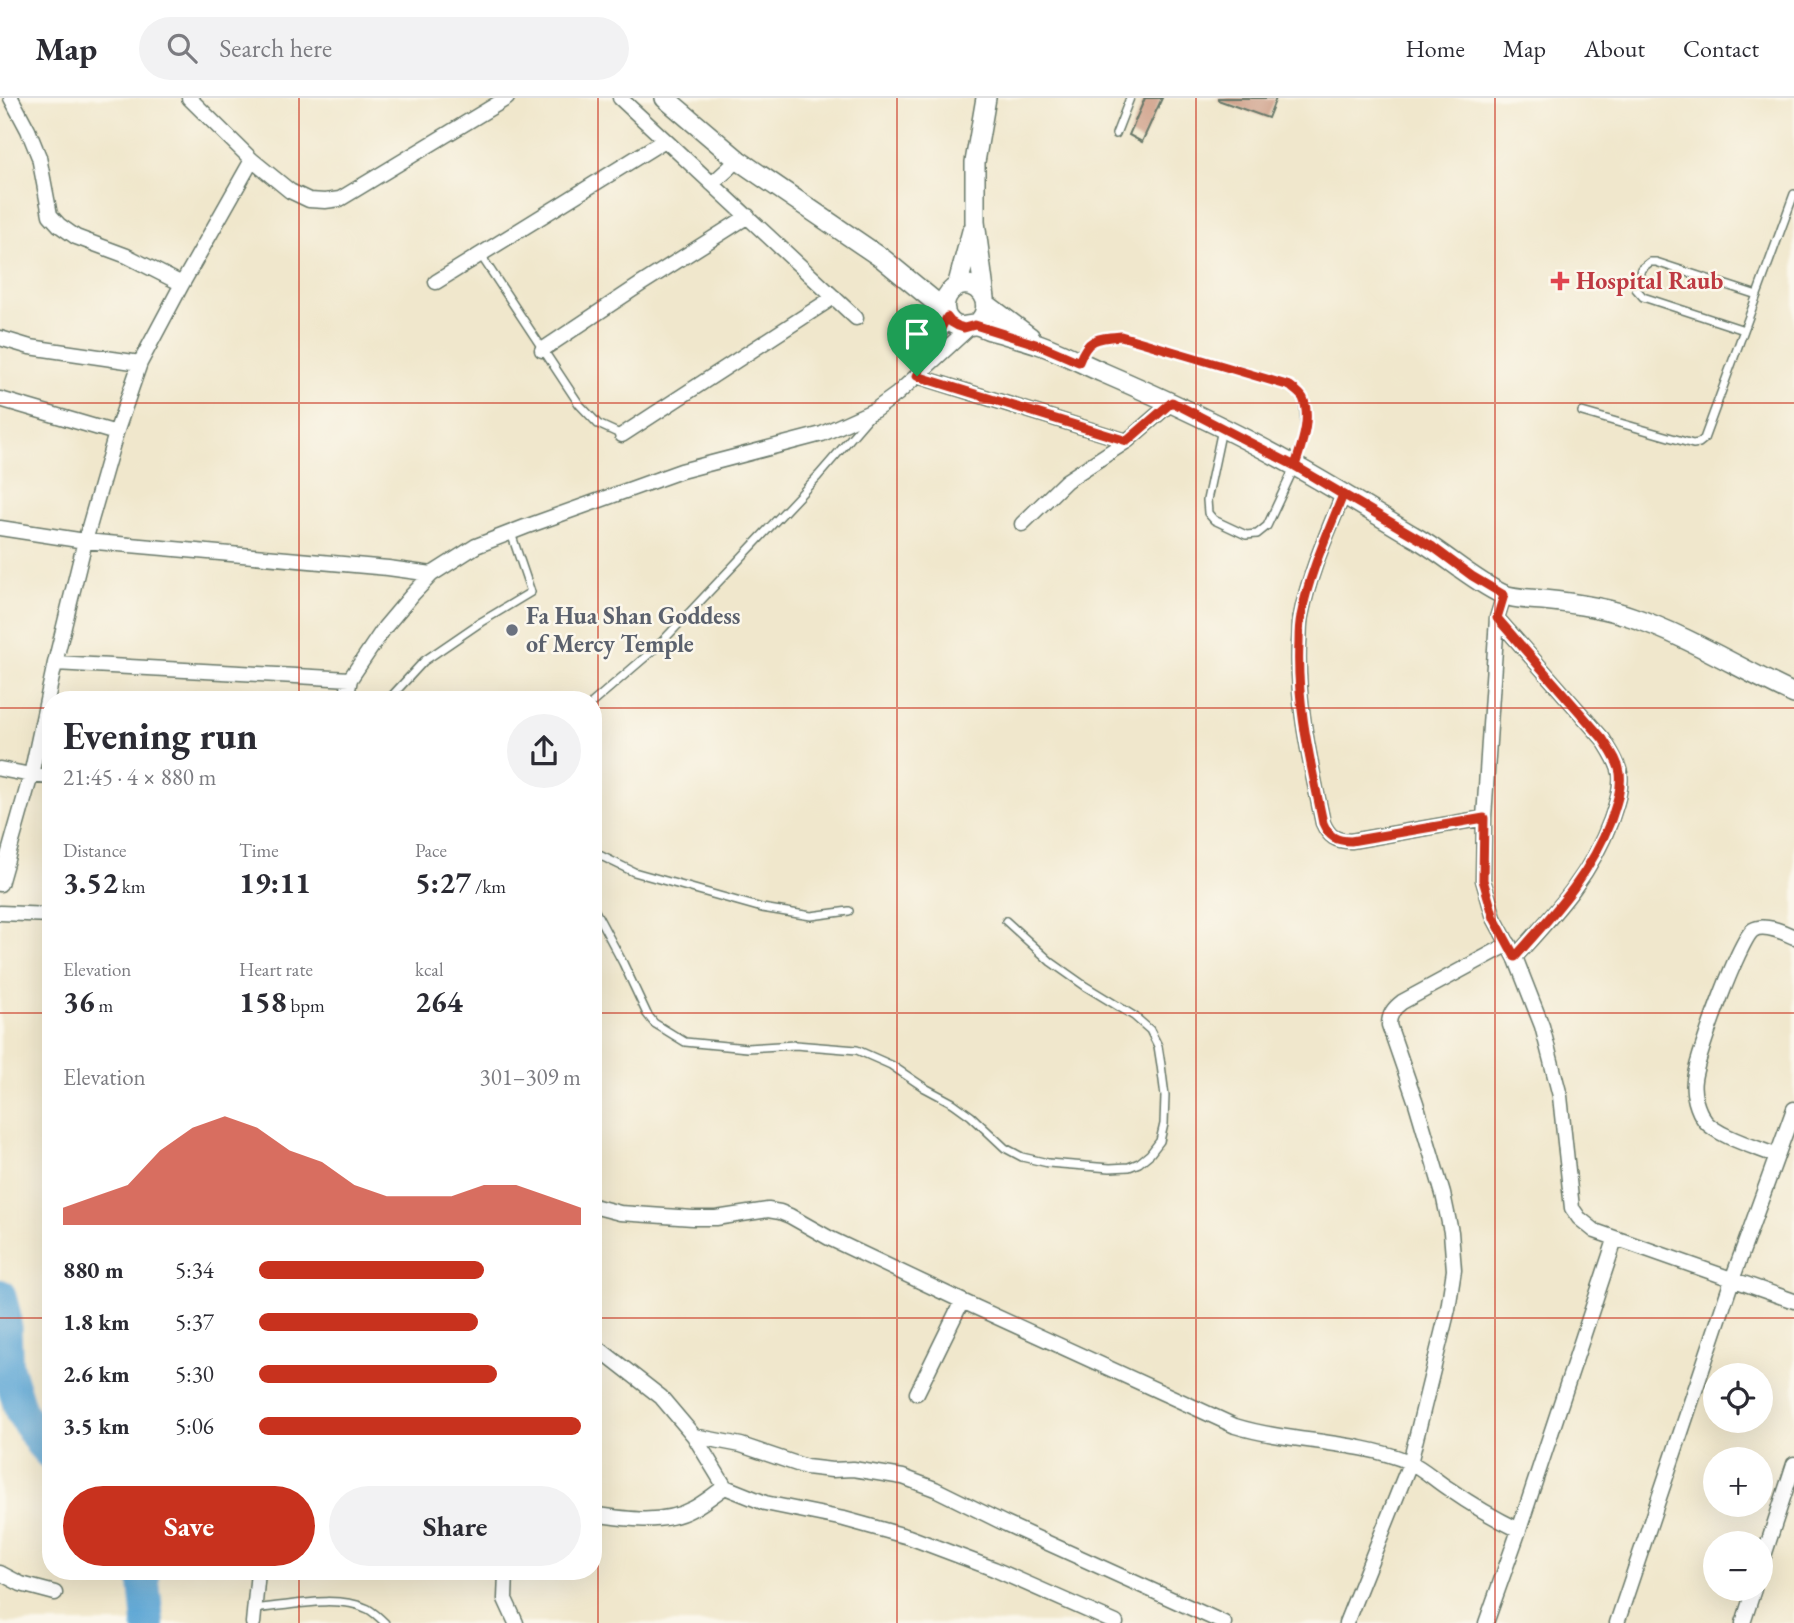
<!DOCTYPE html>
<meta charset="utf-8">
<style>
:root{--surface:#fff;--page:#f2f2f3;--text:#2b2b33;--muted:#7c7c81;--line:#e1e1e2;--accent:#c8321e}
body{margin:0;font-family:"EB Garamond",serif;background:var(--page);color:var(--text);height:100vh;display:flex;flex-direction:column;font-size:26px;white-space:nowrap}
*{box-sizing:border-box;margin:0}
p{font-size:23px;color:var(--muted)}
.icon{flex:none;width:38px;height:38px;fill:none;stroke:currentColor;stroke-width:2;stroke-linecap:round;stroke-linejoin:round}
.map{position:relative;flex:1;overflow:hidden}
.panel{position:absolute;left:42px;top:593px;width:560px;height:889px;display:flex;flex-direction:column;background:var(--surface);border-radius:28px;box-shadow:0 7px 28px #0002}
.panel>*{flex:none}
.fabs{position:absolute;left:1703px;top:1265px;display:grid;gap:14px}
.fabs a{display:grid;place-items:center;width:70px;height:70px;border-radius:50%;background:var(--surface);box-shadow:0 7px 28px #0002;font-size:35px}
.pin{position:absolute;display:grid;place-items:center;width:60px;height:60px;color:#fff;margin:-72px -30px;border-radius:50% 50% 50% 0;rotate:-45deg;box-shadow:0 0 7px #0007}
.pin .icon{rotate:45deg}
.round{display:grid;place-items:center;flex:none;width:74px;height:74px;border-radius:37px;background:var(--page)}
.headline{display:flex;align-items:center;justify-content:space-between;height:119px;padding:0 21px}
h1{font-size:38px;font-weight:700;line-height:52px}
.figures{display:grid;grid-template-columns:repeat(3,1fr);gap:10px;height:119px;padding:7px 21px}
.figures div{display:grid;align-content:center}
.figures b{font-size:30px;font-weight:700}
.figures small{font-size:19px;font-weight:400}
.figures p{font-size:19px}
.chart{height:196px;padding:14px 21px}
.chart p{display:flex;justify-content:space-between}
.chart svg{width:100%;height:126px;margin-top:7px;fill:var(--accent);opacity:.7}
.cta{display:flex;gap:14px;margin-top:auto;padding:14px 21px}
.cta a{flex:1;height:80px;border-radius:42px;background:var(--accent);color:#fff;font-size:28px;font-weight:700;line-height:80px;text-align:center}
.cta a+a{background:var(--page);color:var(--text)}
ul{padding:0 21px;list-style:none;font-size:23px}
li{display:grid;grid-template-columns:112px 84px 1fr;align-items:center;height:52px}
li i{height:18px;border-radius:9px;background:var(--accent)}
header{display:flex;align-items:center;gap:42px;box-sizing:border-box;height:98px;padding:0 35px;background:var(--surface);border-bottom:2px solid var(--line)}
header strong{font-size:33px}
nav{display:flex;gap:38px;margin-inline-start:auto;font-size:24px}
.search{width:490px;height:63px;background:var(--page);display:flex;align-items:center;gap:18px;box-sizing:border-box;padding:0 24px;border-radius:38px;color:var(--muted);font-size:26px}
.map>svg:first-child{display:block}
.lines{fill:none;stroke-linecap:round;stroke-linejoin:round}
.river{stroke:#5ea7d5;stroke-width:32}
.building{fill:#cd9c85}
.service-casing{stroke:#687869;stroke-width:10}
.minor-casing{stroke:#687869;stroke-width:17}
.tertiary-casing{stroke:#687869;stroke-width:22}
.service{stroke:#fff;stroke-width:7}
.minor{stroke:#fff;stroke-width:14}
.tertiary{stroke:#fff;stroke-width:19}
.route-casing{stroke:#fff;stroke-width:14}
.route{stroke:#c8321e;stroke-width:9}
.grid{fill:none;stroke:#c8321e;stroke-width:2;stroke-opacity:0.55}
.health-dot{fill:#e0444e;stroke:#fbf7ec;stroke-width:2.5}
.worship-dot{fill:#6b7280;stroke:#fbf7ec;stroke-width:2.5}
.labels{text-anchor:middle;stroke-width:5;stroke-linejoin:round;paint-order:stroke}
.health-label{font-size:24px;font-weight:bold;fill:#be3a42;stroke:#fbf7ec;text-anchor:start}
.worship-label{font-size:24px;font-weight:bold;fill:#5b616d;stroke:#fbf7ec;text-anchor:start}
</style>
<header>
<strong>Map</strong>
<div class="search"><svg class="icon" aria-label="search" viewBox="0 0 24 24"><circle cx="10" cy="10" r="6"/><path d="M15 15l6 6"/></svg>Search here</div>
<nav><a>Home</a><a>Map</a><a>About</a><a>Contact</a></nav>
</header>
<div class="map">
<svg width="1794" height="1525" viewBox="0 0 1794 1525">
<rect width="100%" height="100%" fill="#fbf7ec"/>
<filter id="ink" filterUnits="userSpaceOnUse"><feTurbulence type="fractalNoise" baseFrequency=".0143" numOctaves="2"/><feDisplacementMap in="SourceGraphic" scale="14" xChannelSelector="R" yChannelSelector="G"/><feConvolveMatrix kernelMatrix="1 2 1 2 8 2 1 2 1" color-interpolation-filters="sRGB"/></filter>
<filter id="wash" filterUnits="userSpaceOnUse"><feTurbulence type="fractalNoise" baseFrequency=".00686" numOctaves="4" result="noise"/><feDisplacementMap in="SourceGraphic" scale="28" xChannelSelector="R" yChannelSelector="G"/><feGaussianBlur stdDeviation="1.57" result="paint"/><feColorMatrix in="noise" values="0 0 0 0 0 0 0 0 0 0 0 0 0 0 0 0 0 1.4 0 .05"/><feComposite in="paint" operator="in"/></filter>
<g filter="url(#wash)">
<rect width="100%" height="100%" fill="#f0e7cc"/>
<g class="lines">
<!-- river -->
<path class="river" d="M0,1197L5,1216L7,1268L21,1314L40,1345L51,1357
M143,1474L148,1525"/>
</g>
<g id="blocks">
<!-- building -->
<path class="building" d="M1145,0H1162L1142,44L1129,37Z
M1218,0H1276L1268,20L1218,2Z"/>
</g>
</g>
<g filter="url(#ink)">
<use href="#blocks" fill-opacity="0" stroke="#687869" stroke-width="2"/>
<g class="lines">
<defs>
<path id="service" d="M1116,36L1130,0
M480,156L579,306L598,326L622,337
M1744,232L1643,199L1636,191L1641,171L1650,164H1656L1757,197
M1079,264C1088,241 1099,240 1121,238L1290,288L1301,297L1304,302L1305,332L1295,368L1267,428L1257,436L1246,437L1214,422L1208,415L1207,402L1222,331
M1582,314L1693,346L1699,345L1704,341L1794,96
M388,602L424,563L481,524L531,494L511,435
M593,604L657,549L818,378L870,318
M593,754L634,774L762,810L811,818L849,813
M593,809L623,865L647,916L654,925L685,944L747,950L795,947L857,952L891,967L925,990L953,1005L971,1018L1005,1050L1022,1059L1048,1065L1110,1070L1129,1069L1139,1065L1150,1056L1160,1043L1164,1026L1165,998L1161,967L1158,948L1150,932L1134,918L1085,888L1051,864L1006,823
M254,1511C288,1508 337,1496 368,1511C375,1515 380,1520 385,1525"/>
<path id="minor" d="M11,0L28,32L39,59L50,117L59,127L76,139L127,158L182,186
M189,0L252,62L290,93L309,102L325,103L340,101L507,0
M620,0L856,220
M712,86L738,62
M436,184L665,42
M0,240L30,249L140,265
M542,252L641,186L748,118
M921,271L947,219
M917,278L1127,343
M0,301L116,335
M622,337L834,199
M1343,397C1327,436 1309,476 1301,518C1299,527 1300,536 1299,545C1296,606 1311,666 1323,725C1329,739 1336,743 1351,743L1484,720
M1022,426L1066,383L1127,343L1172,304
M0,430L85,443L388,470L432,476
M1504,497L1497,520L1484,720L1483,782L1494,820L1515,859L1542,928L1560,998L1572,1110L1579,1120L1595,1133L1794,1203
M1497,520L1603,641C1609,651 1617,662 1620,675C1622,691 1616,707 1611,722C1590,779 1555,815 1515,859
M55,565L350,581
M346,602L350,581L385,529L412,497L432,476L476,448L525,429L681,373L822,336L875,312L897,296L970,229
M0,671L31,677L51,679
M0,786L31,677L55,565L85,443L116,335L140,265L182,186L252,62
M0,815L51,817
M1777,1058C1758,1050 1717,1038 1705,1023C1697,1012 1692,995 1694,982C1696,961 1739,842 1753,832C1764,825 1783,834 1794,839
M593,1108L620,1115L693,1120H716L768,1112L780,1114L790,1118L829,1140L962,1203L1235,1328C1290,1345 1357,1342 1409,1364C1423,1370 1436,1383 1449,1391C1472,1407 1494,1420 1519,1432
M593,1246L661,1299L694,1338L725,1389C714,1396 704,1405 692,1411C663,1427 625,1421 593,1416
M917,1295L962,1203
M694,1338L741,1347L806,1369L832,1372L853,1371L903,1379L935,1391L1006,1426L1224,1525
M725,1389L765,1405L844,1421L909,1439L994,1471L1116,1525
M1760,1470L1794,1366
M506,1474L505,1501L516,1525
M0,1475L21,1486L55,1495
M253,1525L258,1474
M1346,1525L1410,1365L1448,1211L1454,1172L1451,1134L1443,1096L1416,1005L1389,927C1389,916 1394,910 1402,904L1509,846
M1486,1525L1519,1432L1615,1142
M1617,1525L1732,1182L1794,1011
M1743,1525L1754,1491"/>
<path id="tertiary" d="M665,0L738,62L883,161L945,212
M957,189L972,133
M985,200L975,124V64L986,0
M986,206L1030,239
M975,227C1000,209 976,175 953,191C943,199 941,215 951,224C960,232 965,227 975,227C980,227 986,231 990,232C1007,237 1025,241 1041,247C1063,255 1083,266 1104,275C1169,303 1233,333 1295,368C1335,390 1374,415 1413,438C1444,455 1470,481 1502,496C1513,501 1531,501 1543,502C1573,505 1604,509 1632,519C1688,538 1740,571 1794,596"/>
</defs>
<!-- service casing -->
<use href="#service" class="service-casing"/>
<!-- minor casing -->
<use href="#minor" class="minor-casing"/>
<!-- tertiary casing -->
<use href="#tertiary" class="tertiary-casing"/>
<!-- service -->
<use href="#service" class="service"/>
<!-- minor -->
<use href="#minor" class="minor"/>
<!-- tertiary -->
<use href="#tertiary" class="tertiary"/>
</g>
</g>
<g class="lines" filter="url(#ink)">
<defs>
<path id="route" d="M917,278L1127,343L1172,304L1295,368L1433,449L1472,478L1504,497L1497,520L1603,641C1609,651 1618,662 1620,675C1622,691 1616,707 1611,722C1589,779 1555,814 1515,859L1494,820L1483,782L1484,720L1351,743C1336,743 1329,739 1323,725C1311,666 1296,606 1299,545C1299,536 1299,527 1301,518C1309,476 1327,437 1343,397L1295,368C1301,348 1312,321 1303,300C1300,295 1295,292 1290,288L1121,238C1097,240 1088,240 1079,264L1042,248L975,227L964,230L958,228L951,224L947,219L917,278"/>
</defs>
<!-- route casing -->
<use href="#route" class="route-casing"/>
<!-- route -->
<use href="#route" class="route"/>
</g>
<!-- grid -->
<path class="grid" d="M299,0V602M598,0V1525M897,0V1525M1196,0V1525M1495,0V1525M0,305H1794M0,610H51M593,610H1794M0,915H51M593,915H1794M0,1220H51M593,1220H1794M299,1474V1525"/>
<!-- markers -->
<path class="health-dot" d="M1556.5 172.5h7v7h7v7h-7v7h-7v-7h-7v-7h7z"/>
<circle class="worship-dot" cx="512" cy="532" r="7"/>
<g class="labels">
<!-- health labels -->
<g class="health-label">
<text x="1576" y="191">Hospital Raub</text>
</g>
<!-- worship labels -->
<g class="worship-label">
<text x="526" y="526">Fa Hua Shan Goddess<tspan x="526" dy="28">of Mercy Temple</tspan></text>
</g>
</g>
</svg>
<div class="fabs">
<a><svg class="icon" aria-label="locate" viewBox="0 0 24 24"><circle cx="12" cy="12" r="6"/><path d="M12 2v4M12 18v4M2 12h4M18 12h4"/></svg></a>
<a>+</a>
<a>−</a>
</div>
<div class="pin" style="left:917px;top:278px;background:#1e9e55"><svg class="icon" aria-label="arrive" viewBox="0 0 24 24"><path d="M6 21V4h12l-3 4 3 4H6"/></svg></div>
<section class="panel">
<div class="headline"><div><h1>Evening run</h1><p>21:45 · 4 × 880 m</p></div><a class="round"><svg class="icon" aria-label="share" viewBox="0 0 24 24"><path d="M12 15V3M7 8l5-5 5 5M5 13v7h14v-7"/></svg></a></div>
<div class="figures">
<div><p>Distance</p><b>3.52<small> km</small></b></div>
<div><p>Time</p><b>19:11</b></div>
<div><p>Pace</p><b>5:27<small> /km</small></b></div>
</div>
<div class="figures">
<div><p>Elevation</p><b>36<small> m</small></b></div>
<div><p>Heart rate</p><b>158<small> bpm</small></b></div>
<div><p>kcal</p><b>264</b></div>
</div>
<div class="chart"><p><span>Elevation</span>301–309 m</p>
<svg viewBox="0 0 160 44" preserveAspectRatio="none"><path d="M0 44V38L10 34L20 30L30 18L40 10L50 6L60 10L70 18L80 22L90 30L100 34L110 34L120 34L130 30L140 30L150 34L160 38V44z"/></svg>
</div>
<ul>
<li><b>880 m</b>5:34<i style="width:70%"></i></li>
<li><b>1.8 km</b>5:37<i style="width:68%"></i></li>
<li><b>2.6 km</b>5:30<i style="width:74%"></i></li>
<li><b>3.5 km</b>5:06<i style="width:100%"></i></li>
</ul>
<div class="cta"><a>Save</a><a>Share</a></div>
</section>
</div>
